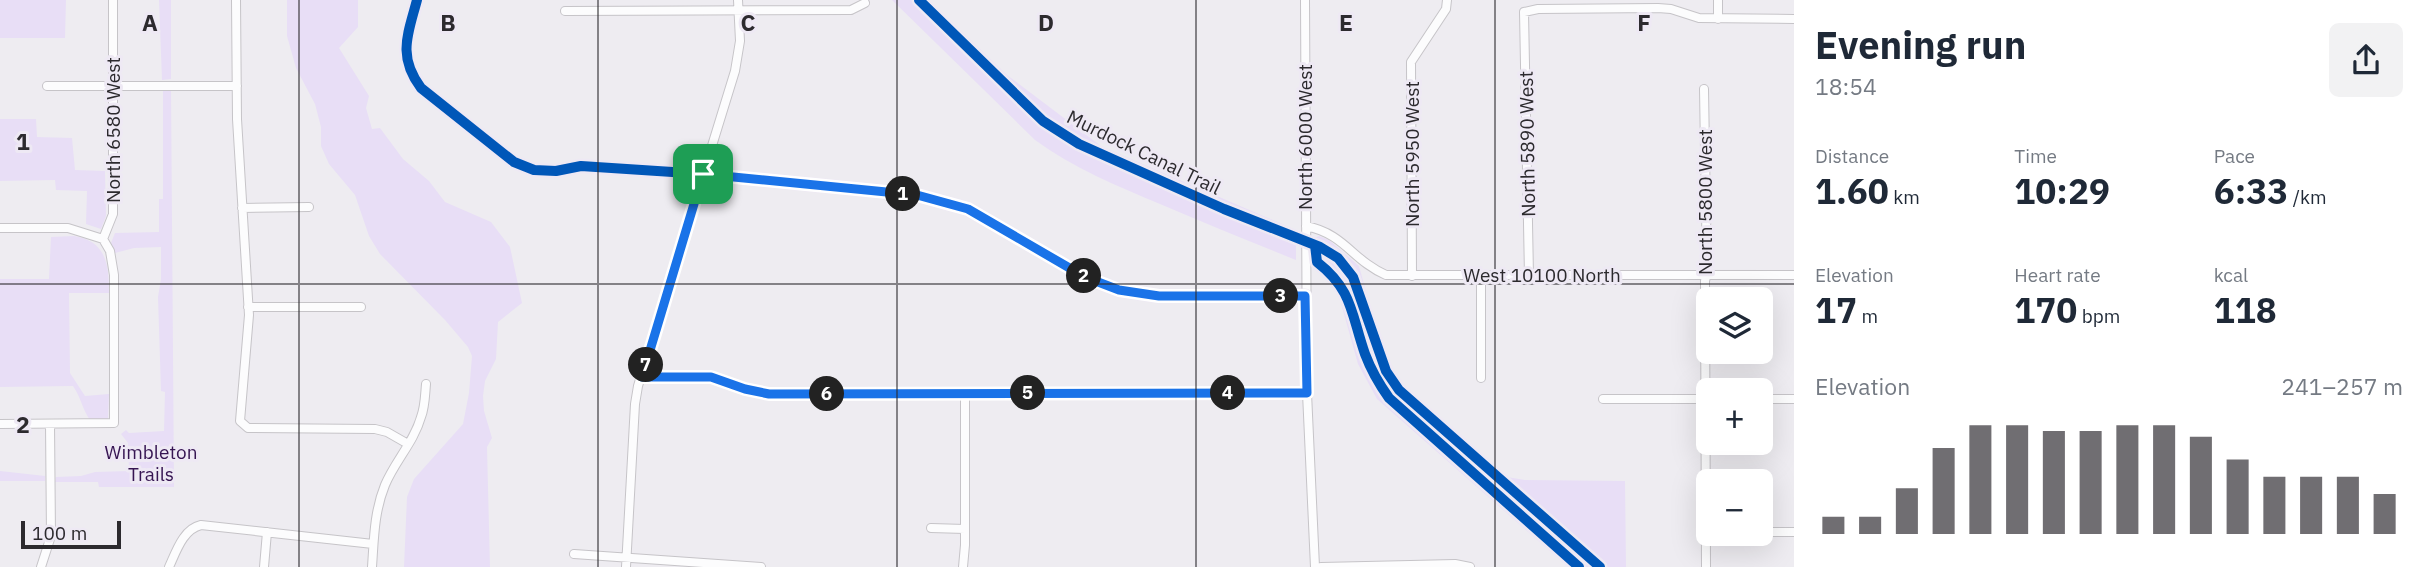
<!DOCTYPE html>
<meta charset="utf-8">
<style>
:root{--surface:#fff;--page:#f2f2f3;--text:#1f2937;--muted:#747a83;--accent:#706e72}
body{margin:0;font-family:"IBM Plex Sans",sans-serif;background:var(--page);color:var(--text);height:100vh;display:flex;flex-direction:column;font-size:26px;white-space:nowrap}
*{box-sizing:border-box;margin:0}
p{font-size:23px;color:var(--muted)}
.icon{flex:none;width:38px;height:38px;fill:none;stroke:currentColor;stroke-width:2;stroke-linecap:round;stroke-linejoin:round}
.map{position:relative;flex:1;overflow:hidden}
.side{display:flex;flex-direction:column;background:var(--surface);width:630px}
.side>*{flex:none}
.tools{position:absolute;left:1696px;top:287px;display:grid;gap:14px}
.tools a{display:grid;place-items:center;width:77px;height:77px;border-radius:10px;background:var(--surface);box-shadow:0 7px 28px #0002;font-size:35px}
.scale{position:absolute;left:21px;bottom:18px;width:100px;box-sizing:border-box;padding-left:7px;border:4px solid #2c2a2e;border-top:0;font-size:19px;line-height:24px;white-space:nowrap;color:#2c2a2e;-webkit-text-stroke:5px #eee9f4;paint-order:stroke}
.pin{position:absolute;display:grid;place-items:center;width:60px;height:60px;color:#fff;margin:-30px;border-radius:14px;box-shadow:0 4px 10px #0006}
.km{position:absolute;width:35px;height:35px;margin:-18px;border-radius:50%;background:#222;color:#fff;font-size:19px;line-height:35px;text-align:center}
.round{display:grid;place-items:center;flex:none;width:74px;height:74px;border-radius:10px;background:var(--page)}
.headline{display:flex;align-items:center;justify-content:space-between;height:119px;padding:0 21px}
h1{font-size:38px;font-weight:700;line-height:52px}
.metrics{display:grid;grid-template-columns:repeat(3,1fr);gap:10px;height:119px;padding:7px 21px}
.metrics div{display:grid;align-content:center}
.metrics b{font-size:35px;font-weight:700}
.metrics small{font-size:19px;font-weight:400}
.metrics p{font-size:19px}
.chart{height:196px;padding:14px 21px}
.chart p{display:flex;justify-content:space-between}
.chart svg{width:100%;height:126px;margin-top:7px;stroke:var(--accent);stroke-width:6}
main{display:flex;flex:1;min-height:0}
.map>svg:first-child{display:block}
.green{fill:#e8def6}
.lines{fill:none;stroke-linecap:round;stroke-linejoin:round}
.minor-casing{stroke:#c6c4c8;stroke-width:10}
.minor{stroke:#fcfcfd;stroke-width:8}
.cycleway-casing{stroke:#eee9f4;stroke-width:15}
.cycleway{stroke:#0057b8;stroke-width:10}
.route-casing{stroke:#fff;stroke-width:14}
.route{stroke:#1a73e8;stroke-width:9}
.grid{fill:none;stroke:#2c2a2e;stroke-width:2;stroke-opacity:0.55}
.labels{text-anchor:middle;stroke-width:6;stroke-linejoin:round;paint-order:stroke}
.street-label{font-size:19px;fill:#2c2a2e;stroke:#eee9f4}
.park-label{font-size:19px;fill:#361552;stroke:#eee9f4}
.grid-label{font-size:23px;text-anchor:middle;font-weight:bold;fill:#2c2a2e;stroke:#eee9f4;stroke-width:6;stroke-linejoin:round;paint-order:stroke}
</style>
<main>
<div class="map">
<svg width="1794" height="567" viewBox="0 0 1794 567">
<rect width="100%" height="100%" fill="#eeecf1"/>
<!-- green -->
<path class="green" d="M0,0H66L65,38H0Z
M159,0H171V79L162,80Z
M287,0H358V27L339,48L369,96L366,108L372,129L380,128L403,159L429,181L445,202L491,222L510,247L522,303L498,322L496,359L485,381L483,396L484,411L492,438L487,447L490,567H404L407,497L414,479L463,424L469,393L472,356L468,347L445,320L380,254L369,236L355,195L329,164L321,146V127L315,104L296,68L287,36Z
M892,0H929L1007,75L1101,146L1296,230V260C1251,242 1205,223 1160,204C1117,186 1073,168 1035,140Z
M163,88H171L174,487H99L98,482H55L56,477L81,476L95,472L129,471L128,443L121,434L126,430L129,433L164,431L165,392L161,391L158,297L161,279V247L134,248L115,253L111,243L115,233L159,232V199H163Z
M0,119H36L37,137L72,138L75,170L105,171L106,216L101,229L86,224L87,191L56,190L55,180L0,181Z
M74,236C106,241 109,264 109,293H69L70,373L85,396L109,394L108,420H90C82,409 81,397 73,386L0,387V279H49L51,237Z
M1319,236L1329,240L1359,266L1379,340L1396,377L1415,399L1501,476L1525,480L1625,481L1626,567H1568L1377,399L1358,364L1337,289L1326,276L1313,269L1311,239Z
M0,471L45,476V481H0Z"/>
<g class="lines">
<defs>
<path id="minor" d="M236,0L237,119L249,315L240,421L248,428L375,429L387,432L408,444
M417,0C408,34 397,56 421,88L514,162L534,170L556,171L581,166L703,174L917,195L968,209L1085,277L1119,290L1159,296H1305
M1305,0L1307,393L1315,567
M565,11L851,10L865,3
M1718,19V0
M47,86H237
M1704,89L1707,273L1705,281L1706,567
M242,208L309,207
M1306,226C1345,234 1352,260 1386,275H1794
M0,228H68L103,239
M1412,276L1411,62L1446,9L1447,0
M1481,276V378
M1529,276L1524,12L1538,9L1658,8L1671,9L1699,18L1794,19
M248,307H361
M642,377H711L745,389L769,394L1307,393
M1603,399H1708
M1760,399H1794
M0,424L114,423V275L110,251L103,239L113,214V0
M931,528L965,529
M1760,532H1794
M574,554L761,567
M41,567L51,536L50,424
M169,567C176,552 183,529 201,525L373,544
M264,567L267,532
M372,567C374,539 374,512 385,485C395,461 414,442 421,417C425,407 425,395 426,384
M626,567L635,404L638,386L735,71L740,41L738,0
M963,567L965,545V393
M1321,567L1455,564L1470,567"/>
</defs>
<!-- minor casing -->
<use href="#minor" class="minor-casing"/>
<!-- minor -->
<use href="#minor" class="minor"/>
<defs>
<path id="cycleway" d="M417,0C408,34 397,56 421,88L514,162L534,170L556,171L581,166L703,174L917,195L968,209L1085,277L1119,290L1159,296H1305
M919,0L1043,121L1079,144L1224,209L1320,247L1338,258L1353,277L1386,371L1399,390L1600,567
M1315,245L1317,262C1353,290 1351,314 1365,354C1371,370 1379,384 1389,398L1579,567"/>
</defs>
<!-- cycleway casing -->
<use href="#cycleway" class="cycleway-casing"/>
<!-- cycleway -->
<use href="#cycleway" class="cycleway"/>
</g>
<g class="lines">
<defs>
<path id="route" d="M703,174L917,195L968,209L1085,277L1119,290L1159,296H1305L1307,393L769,394L745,389L711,377H642Z"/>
</defs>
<!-- route casing -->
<use href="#route" class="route-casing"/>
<!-- route -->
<use href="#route" class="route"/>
</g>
<!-- grid -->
<path class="grid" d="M299,0V567M598,0V567M897,0V567M1196,0V567M1495,0V567M0,284H1794"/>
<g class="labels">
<!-- street labels -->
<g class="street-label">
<text transform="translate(113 130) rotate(-90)" y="7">North 6580 West</text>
<text transform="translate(1305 137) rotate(-90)" y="7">North 6000 West</text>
<text transform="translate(1527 144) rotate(-91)" y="7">North 5890 West</text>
<text transform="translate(1144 152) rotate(26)" y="7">Murdock Canal Trail</text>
<text transform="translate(1412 154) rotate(-90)" y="7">North 5950 West</text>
<text transform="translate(1705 202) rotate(-90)" y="7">North 5800 West</text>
<text x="1542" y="282">West 10100 North</text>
</g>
<!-- park labels -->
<g class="park-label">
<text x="151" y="459">Wimbleton<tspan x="151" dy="22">Trails</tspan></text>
</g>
</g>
<g class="grid-label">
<text x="150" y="31">A</text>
<text x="448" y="31">B</text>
<text x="748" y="31">C</text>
<text x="1046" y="31">D</text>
<text x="1346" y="31">E</text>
<text x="1644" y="31">F</text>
<text x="23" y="150">1</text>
<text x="23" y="433">2</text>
</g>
</svg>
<div class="tools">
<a><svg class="icon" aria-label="layers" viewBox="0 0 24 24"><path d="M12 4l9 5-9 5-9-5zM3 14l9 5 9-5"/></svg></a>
<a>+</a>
<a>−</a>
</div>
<div class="scale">100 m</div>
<div class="pin" style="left:703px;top:174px;background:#1e9e55"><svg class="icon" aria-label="arrive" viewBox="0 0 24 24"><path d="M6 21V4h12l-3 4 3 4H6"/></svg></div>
<b class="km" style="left:903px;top:194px">1</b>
<b class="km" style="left:1084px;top:276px">2</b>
<b class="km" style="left:1281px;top:296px">3</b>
<b class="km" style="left:1228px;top:393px">4</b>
<b class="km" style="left:1028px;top:393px">5</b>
<b class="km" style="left:827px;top:394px">6</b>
<b class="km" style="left:646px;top:365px">7</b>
</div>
<section class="side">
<div class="headline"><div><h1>Evening run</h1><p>18:54</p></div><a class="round"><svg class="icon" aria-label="share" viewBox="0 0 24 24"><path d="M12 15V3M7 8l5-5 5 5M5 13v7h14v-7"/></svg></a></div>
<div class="metrics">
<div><p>Distance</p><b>1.60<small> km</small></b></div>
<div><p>Time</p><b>10:29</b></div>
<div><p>Pace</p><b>6:33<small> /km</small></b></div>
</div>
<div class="metrics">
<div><p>Elevation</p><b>17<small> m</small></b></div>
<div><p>Heart rate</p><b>170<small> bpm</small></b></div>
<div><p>kcal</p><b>118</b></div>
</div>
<div class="chart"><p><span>Elevation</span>241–257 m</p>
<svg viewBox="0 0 160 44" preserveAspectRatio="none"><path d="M5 44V38M15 44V38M25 44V28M35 44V14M45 44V6M55 44V6M65 44V8M75 44V8M85 44V6M95 44V6M105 44V10M115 44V18M125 44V24M135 44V24M145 44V24M155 44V30"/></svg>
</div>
</section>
</main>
